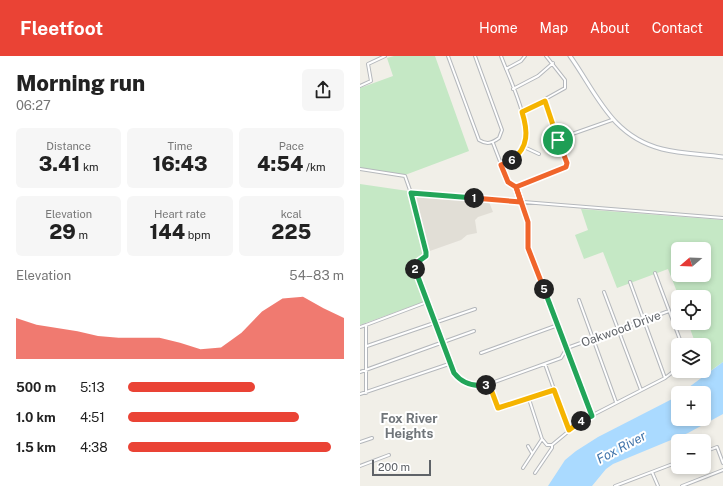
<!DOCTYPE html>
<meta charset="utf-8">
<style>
:root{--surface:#fff;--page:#f6f6f6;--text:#222;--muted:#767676;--accent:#ea4335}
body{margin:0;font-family:"Public Sans",sans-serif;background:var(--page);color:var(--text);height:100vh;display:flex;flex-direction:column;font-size:15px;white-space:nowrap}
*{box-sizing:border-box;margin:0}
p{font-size:13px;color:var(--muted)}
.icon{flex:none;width:22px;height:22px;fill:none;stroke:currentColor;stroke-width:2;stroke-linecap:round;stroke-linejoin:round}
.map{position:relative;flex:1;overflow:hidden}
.details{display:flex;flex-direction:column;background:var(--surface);width:360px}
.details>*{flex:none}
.needle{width:26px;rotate:251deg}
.tools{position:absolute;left:311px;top:186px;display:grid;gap:8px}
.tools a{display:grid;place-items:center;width:40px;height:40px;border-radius:6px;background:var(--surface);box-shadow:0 2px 6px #0003;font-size:20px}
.scale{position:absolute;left:12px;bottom:10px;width:59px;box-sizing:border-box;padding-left:4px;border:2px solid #5f6368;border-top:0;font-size:11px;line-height:14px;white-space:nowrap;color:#5f6368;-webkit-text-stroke:3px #fff;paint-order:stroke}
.pin{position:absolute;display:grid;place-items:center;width:34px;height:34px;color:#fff;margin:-17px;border:2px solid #fff;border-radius:50%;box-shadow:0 1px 4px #0007}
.km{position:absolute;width:20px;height:20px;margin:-10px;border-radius:50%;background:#222;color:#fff;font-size:11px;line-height:20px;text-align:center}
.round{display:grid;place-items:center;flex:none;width:42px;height:42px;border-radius:6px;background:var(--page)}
.head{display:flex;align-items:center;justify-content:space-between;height:68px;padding:0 16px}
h1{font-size:22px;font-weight:800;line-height:30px}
.metrics{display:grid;grid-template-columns:repeat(3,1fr);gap:6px;height:68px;padding:4px 16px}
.metrics div{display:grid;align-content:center;border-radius:6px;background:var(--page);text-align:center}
.metrics b{font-size:20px;font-weight:800}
.metrics small{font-size:11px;font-weight:400}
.metrics p{font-size:11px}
.chart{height:112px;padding:8px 16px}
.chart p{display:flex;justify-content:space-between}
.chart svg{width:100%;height:72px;margin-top:4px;fill:var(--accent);opacity:.7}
ul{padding:0 16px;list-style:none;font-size:13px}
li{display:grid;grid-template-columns:64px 48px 1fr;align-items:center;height:30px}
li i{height:10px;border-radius:5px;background:var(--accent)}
header{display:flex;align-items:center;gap:24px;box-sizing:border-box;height:56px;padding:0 20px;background:var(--accent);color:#fff}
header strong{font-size:19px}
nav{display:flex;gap:22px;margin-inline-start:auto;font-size:14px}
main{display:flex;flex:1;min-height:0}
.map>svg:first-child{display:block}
.education{fill:#e1ded6}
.green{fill:#c5e8c5;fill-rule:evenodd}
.water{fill:#aadaff}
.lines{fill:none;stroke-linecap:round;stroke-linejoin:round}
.minor-casing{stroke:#b5b8bc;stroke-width:4}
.secondary-casing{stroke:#b6babf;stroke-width:5}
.minor{stroke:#fff;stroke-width:2}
.secondary{stroke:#fff;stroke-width:3}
.split-1-casing{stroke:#fff;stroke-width:8}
.split-2-casing{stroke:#fff;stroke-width:8}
.split-3-casing{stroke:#fff;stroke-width:8}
.split-4-casing{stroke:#fff;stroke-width:8}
.split-5-casing{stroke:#fff;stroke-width:8}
.split-6-casing{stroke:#fff;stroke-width:8}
.split-7-casing{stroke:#fff;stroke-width:8}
.split-1{stroke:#f0652b;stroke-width:5}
.split-2{stroke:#22a559;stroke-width:5}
.split-3{stroke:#22a559;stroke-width:5}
.split-4{stroke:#f5b400;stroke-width:5}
.split-5{stroke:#22a559;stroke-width:5}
.split-6{stroke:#f0652b;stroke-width:5}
.split-7{stroke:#f5b400;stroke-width:5}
.labels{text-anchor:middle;stroke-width:4;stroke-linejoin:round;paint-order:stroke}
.street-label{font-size:12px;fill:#5f6368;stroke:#fff}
.neighbourhood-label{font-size:13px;font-weight:bold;fill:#70757a;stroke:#fff}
.water-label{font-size:13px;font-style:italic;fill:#4174aa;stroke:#fff}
</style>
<header>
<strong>Fleetfoot</strong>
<nav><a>Home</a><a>Map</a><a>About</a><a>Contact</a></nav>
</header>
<main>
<section class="details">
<div class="head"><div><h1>Morning run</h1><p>06:27</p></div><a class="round"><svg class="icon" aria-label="share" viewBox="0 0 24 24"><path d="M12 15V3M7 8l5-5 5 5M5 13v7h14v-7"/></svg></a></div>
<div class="metrics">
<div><p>Distance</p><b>3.41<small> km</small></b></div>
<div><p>Time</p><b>16:43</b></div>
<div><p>Pace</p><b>4:54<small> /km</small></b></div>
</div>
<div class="metrics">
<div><p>Elevation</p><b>29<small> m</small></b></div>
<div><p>Heart rate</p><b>144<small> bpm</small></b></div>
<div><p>kcal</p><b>225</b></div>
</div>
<div class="chart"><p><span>Elevation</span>54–83 m</p>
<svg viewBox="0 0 160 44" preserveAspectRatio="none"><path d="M0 44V19L10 23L20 25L30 27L40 30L50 31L60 31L70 31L80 34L90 38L100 37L110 28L120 15L130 7L140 6L150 13L160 19V44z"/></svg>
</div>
<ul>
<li><b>500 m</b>5:13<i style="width:59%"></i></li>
<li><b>1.0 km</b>4:51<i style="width:79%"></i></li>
<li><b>1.5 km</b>4:38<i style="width:94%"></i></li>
</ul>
</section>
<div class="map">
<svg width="363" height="430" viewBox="0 0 363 430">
<rect width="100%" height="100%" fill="#f1efe8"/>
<!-- education -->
<path class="education" d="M53,140L129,146L133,156L118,161L115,164L117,177L107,179L101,184L67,196Z"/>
<!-- green -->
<path class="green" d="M34,0H75L109,95L45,119L0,112V32L33,20L27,2Z
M0,128L48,135L65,198L53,209L65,242L63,246L0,269Z
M221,153L363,164V306L346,318L344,312V289H336L328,267H344V241H319L308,213L257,232L243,196L224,203L215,179L228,174ZM318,193H344V219H318Z"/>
<!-- water -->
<path class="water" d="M363,306V358L328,377L253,408L246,413L232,430H188L205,404L216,395L238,381L318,340V363H344V337H321Z"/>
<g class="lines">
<defs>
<path id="minor" d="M88,0L119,84C127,89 132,87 139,82L142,74L115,0
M141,0C149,22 174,71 163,92C159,101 150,105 142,109
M146,13L161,5L165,0
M0,30L11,25L8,8L25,0
M153,33L178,20L193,7
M162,56L205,32V24L186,0
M198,83L252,64
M133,87L148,126L156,131L168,166V192L232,359
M164,91L179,98
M0,113L45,120L51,137L66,196V200L56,206L55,211L89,308C98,324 110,333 129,328L201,302L207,292L309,255
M156,131L206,111L207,107L185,45
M51,137L363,162
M295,217L322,289
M270,226L305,322
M244,236L281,334
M219,244L256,346
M0,271L6,269
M7,290L115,253
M121,297L198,269
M185,308L209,375
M0,316L114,275
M129,328L138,352L194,334
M6,337V269L67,246
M0,338L89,308
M169,343L182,383L187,389H192
M0,386L12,382
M168,390L172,397
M344,396L357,391L363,407
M0,410L29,399
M163,412L182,383
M292,416L298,430
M175,417L192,392V389L221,365L305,322L318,312
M255,430L318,406
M322,430L363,414"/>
<path id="secondary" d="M210,0C237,38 251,80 302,93C322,98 343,98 363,101"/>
</defs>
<!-- minor casing -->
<use href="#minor" class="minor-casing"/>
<!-- secondary casing -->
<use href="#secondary" class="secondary-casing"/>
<!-- minor -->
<use href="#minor" class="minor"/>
<!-- secondary -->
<use href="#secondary" class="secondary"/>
</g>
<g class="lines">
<defs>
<path id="split-1" d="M114,142L161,146L156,131L206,111L207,107L198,84"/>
<path id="split-2" d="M55,213V208L66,200V196L51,137L114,142"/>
<path id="split-3" d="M55,213L94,317C102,327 113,331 126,329"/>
<path id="split-4" d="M126,329L129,328L138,352L194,334L209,374L221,365"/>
<path id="split-5" d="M184,233L232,360L221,365"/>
<path id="split-6" d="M152,104L141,109L148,126L156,131L168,166V192L184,233"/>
<path id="split-7" d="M152,104C169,91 168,75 162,56L185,45L198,84"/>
</defs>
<!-- split-1 casing -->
<use href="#split-1" class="split-1-casing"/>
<!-- split-2 casing -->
<use href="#split-2" class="split-2-casing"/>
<!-- split-3 casing -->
<use href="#split-3" class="split-3-casing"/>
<!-- split-4 casing -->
<use href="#split-4" class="split-4-casing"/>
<!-- split-5 casing -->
<use href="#split-5" class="split-5-casing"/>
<!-- split-6 casing -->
<use href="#split-6" class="split-6-casing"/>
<!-- split-7 casing -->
<use href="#split-7" class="split-7-casing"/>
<!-- split-1 -->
<use href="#split-1" class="split-1"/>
<!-- split-2 -->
<use href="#split-2" class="split-2"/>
<!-- split-3 -->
<use href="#split-3" class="split-3"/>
<!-- split-4 -->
<use href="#split-4" class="split-4"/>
<!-- split-5 -->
<use href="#split-5" class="split-5"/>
<!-- split-6 -->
<use href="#split-6" class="split-6"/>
<!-- split-7 -->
<use href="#split-7" class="split-7"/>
</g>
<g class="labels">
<!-- street labels -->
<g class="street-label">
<text transform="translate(261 273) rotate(-20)" y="4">Oakwood Drive</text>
</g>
<!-- neighbourhood labels -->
<g class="neighbourhood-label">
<text x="49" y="367">Fox River<tspan x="49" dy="15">Heights</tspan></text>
</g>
<!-- water labels -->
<g class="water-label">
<text transform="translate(261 391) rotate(-28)" y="5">Fox River</text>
</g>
</g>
</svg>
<div class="tools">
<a><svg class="needle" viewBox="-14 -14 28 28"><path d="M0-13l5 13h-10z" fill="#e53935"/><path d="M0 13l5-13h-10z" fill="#767676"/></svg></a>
<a><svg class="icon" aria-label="locate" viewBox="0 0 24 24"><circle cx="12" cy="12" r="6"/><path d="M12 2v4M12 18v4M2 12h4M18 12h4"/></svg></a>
<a><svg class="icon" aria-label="layers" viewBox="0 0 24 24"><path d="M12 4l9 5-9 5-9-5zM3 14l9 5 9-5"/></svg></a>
<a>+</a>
<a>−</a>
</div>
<div class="scale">200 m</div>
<div class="pin" style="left:198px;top:84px;background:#1e9e55"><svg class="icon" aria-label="arrive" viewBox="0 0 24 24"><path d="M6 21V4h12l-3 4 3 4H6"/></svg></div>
<b class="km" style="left:114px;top:142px">1</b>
<b class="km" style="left:55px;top:213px">2</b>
<b class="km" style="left:126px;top:329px">3</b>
<b class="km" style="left:221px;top:365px">4</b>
<b class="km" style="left:184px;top:233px">5</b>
<b class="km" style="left:152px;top:104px">6</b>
</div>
</main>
